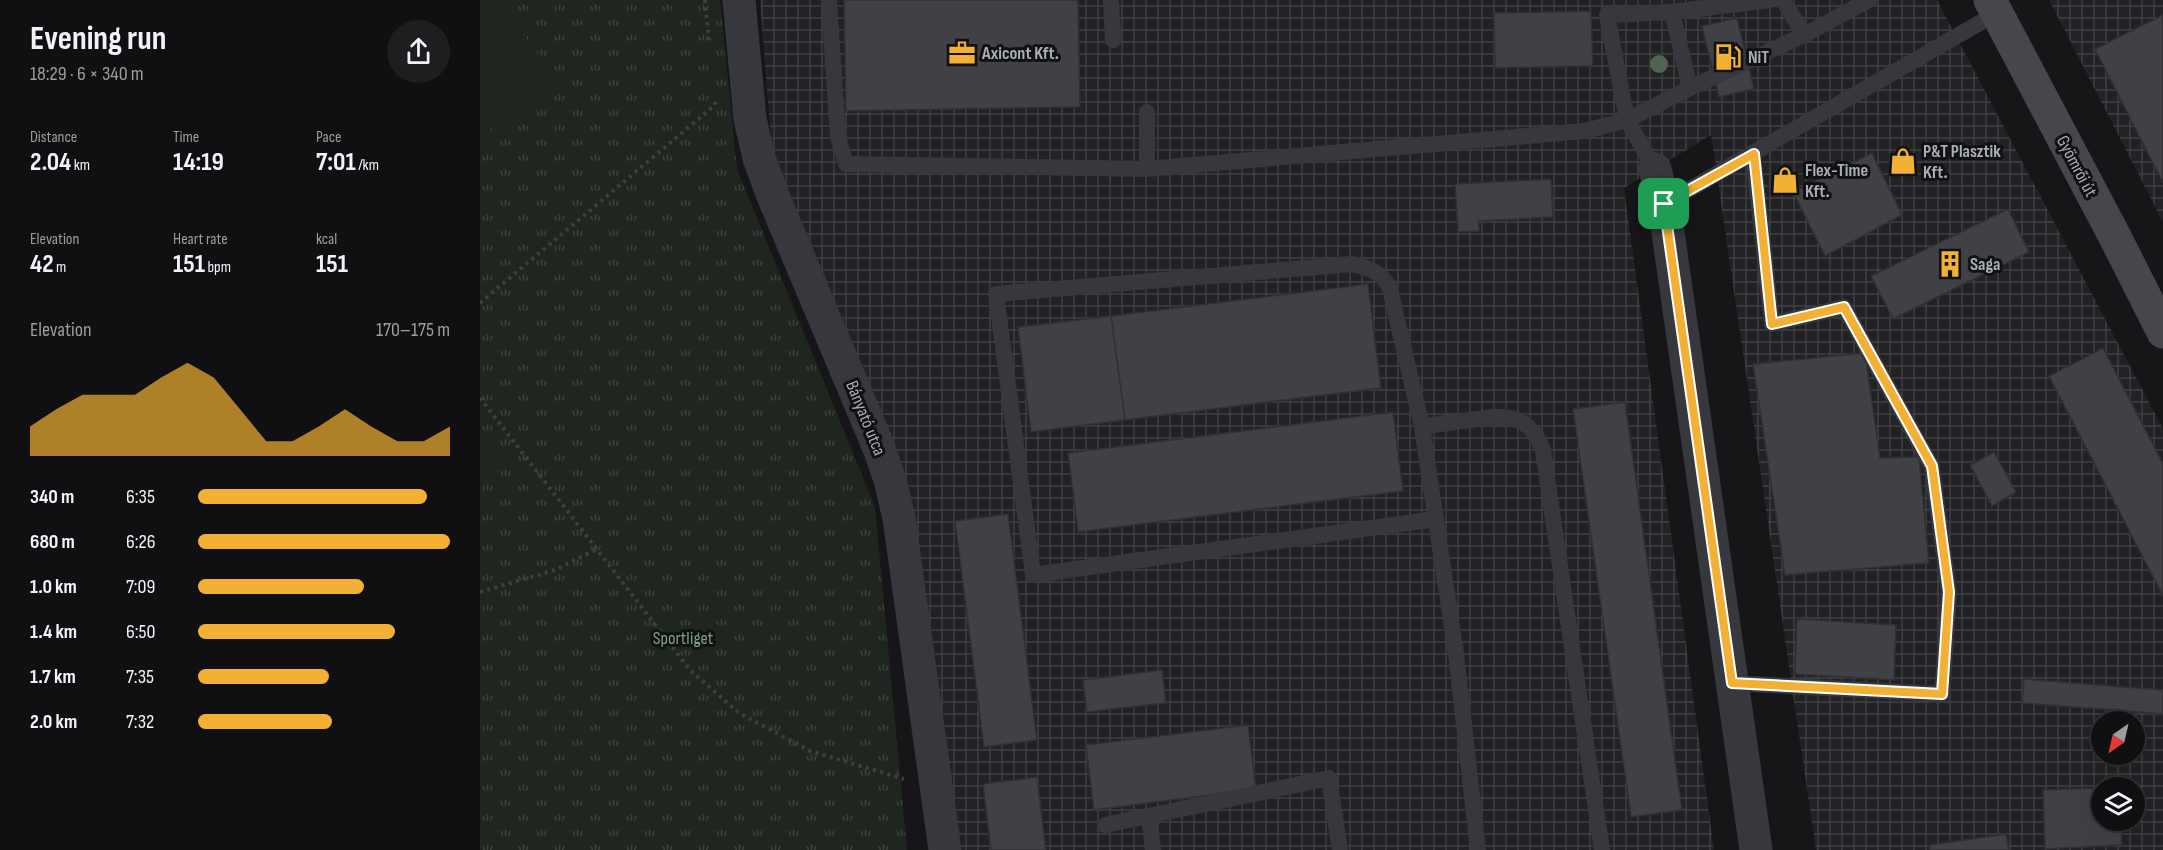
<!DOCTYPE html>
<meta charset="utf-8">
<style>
:root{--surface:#101012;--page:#1e1e20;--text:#f1f3f6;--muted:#9c9d9f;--line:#303032;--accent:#f2b134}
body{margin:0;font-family:"Sofia Sans Condensed",sans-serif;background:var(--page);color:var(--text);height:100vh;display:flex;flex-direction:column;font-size:22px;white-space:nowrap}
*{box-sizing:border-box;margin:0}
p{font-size:20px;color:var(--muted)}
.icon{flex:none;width:33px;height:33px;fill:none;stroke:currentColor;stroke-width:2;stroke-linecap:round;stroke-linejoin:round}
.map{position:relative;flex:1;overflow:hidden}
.side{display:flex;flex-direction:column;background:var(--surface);width:480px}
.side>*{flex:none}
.needle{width:39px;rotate:214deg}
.fabs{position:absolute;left:1611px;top:711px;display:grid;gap:12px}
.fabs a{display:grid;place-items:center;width:54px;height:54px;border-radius:50%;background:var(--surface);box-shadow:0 6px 24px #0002,0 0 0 2px var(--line);font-size:30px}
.pin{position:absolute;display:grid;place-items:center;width:51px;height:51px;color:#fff;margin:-26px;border-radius:12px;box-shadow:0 3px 9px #0006}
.round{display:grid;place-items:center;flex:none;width:63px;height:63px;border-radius:32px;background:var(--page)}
.headline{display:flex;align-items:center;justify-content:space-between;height:102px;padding:0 30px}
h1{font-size:33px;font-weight:700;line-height:45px}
.metrics{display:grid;grid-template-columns:repeat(3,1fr);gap:9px;height:102px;padding:6px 30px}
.metrics div{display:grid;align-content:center}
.metrics b{font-size:26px;font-weight:700}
.metrics small{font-size:16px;font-weight:400}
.metrics p{font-size:16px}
.chart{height:168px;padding:12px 30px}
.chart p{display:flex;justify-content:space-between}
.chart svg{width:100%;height:108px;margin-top:6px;fill:var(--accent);opacity:.7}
ul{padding:0 30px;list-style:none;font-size:20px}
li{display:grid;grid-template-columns:96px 72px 1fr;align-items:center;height:45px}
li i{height:15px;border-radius:8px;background:var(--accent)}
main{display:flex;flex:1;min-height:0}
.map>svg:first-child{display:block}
.industrial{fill:url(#industrial-grid);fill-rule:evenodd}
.park{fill:url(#park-tufts)}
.pitch{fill:#1e261f}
.building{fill:#404145;stroke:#303034;stroke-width:1.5}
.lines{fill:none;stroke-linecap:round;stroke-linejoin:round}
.path{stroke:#3d3f44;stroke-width:4;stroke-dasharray:3 4.5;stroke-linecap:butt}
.lane{stroke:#37383d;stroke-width:16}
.street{stroke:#37383d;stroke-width:33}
.secondary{stroke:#45474d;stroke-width:33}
.tree{fill:#506452}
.route-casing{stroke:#fff;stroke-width:12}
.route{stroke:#f2b134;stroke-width:8}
.labels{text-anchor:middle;stroke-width:6;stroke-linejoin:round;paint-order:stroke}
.poi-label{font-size:18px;font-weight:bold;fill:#a8adb8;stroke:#111113;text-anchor:start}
.street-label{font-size:18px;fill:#a8adb8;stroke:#111113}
.park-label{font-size:18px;fill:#7fa381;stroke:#111113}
</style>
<main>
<section class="side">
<div class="headline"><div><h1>Evening run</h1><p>18:29 · 6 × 340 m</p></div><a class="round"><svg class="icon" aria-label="share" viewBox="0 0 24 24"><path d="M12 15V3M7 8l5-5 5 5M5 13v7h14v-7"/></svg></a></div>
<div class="metrics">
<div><p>Distance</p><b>2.04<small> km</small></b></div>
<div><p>Time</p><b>14:19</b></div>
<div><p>Pace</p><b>7:01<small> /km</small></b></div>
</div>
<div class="metrics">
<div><p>Elevation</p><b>42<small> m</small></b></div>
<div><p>Heart rate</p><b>151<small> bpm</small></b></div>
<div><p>kcal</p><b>151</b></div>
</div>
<div class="chart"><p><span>Elevation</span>170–175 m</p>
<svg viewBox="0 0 160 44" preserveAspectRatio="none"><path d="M0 44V32L10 25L20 19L30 19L40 19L50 12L60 6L70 12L80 25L90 38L100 38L110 32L120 25L130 32L140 38L150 38L160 32V44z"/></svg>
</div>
<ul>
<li><b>340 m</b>6:35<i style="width:91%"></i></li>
<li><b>680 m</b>6:26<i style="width:100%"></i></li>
<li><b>1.0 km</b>7:09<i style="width:66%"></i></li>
<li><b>1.4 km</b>6:50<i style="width:78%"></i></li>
<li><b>1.7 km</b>7:35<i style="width:52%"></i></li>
<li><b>2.0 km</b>7:32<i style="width:53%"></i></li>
</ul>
</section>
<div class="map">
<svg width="1683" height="850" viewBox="0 0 1683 850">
<defs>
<pattern id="industrial-grid" width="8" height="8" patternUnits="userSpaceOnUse" patternTransform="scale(1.5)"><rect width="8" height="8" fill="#222225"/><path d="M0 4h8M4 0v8" fill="none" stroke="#3f3f43"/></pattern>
<pattern id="park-tufts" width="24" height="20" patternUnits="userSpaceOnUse" patternTransform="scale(1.5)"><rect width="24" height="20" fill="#1e261f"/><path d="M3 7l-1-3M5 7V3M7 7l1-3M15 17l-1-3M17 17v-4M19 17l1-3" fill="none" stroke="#3c433d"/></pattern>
</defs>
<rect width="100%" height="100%" fill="#161618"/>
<!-- industrial -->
<path class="industrial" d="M280,0H1457L1683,429V850H1336L1231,135L1144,188L1234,850H474L432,515L292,153ZM1622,722H1654V754H1622ZM1622,788H1654V820H1622Z
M1569,0H1683V222Z"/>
<!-- park -->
<path class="park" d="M0,0H240L257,169L395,507L427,850H0Z"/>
<!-- pitch -->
<path class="pitch" d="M0,0H16L77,78L0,137Z
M0,438L22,465L0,482Z"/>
<!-- building -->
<path class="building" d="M364,0H598L600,107L366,111Z
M1111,11L1113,66L1015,68L1014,13Z
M1683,15V183L1615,49Z
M1257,18L1274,89L1239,97L1222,26Z
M1392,153L1422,215L1345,256L1313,192Z
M1071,179L1073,217L999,221V231L978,232L975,184Z
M1528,209L1549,252L1413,319L1391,276Z
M888,284L901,388L645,420L631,316Z
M631,316L645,420L551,432L538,327Z
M1623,348L1683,464V596L1569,376Z
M1385,353L1400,458L1439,457L1449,563L1305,575L1273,364Z
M1145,402L1202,810L1151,817L1093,409Z
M913,412L923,491L598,532L588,453Z
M1514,452L1536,492L1512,506L1490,465Z
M528,514L557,740L504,747L475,521Z
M1317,619L1416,625L1414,680L1315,674Z
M682,670L686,703L607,712L603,680Z
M1544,679L1683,690V714L1542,703Z
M768,725L776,789L614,810L606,745Z
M557,777L566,850H511L503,784Z
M1622,788V820H1641L1642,845L1565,849L1563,790Z
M1526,834L1529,850H1450V845Z"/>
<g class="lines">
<!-- path -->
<path class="path" d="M225,0L229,41
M0,303L235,105V102
M0,398L211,671L259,713L330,751L424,779
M0,592L75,570L117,549"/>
<!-- lane -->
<path class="lane" d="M349,0L358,137L366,164L667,169L1105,131L1147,120L1210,88L1324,35L1389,0
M631,0L633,40
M1303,0L1324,35
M1192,12L1210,88
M667,169V112
M1175,169L1147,120L1127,15L1192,12L1290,0
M1184,204L1517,13
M942,427C958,424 974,422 990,420C1024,415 1050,412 1063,451L1122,850
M956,519L553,575L516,294L872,264C889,268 902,272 910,289L942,427L976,654L998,850
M1252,683L1462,694L1469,593L1452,467L1364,307L1292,324L1273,154
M669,816L673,850
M625,825L849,778L860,850"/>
<!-- street -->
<path class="street" d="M259,0L270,119L279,158L293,196L399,448L410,480L419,518L465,850
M1175,169L1184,204L1276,850"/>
<!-- secondary -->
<path class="secondary" d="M1510,0L1634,235L1683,332"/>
</g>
<!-- trees -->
<circle class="tree" cx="1179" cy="64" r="9"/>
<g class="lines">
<defs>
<path id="route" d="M1274,154L1292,324L1364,307L1452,466L1469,592L1462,694L1252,683L1184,204Z"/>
</defs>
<!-- route casing -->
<use href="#route" class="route-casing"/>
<!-- route -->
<use href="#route" class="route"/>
</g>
<!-- icons -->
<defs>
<symbol id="office-bare" viewBox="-9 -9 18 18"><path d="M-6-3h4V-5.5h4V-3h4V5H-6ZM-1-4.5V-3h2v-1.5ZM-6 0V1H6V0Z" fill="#f2b134" stroke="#111113" stroke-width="2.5" paint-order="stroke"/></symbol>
<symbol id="fuel-bare" viewBox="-9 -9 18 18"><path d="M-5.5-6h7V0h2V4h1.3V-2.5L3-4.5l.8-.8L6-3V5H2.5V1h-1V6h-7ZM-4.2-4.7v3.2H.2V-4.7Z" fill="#f2b134" stroke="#111113" stroke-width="2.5" paint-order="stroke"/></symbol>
<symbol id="shop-bare" viewBox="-9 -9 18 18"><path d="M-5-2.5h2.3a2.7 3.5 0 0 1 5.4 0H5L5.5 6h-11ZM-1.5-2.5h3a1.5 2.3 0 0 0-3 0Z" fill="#f2b134" stroke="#111113" stroke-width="2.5" paint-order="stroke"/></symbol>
<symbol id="building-bare" viewBox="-9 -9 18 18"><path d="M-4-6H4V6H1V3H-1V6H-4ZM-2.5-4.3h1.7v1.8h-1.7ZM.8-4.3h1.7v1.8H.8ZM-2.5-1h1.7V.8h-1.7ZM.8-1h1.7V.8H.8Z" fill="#f2b134" stroke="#111113" stroke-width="2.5" paint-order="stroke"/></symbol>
</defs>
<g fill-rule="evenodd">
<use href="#office-bare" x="463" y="34" width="38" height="38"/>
<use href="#fuel-bare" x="1229" y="38" width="38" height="38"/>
<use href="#shop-bare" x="1404" y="142" width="38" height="38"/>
<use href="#shop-bare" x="1286" y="161" width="38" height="38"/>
<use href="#building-bare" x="1451" y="245" width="38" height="38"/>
</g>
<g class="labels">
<!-- poi labels -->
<g class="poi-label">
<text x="502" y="59">Axicont Kft.</text>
<text x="1268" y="63">NiT</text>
<text x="1443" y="157">P&amp;T Plasztik<tspan x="1443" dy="21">Kft.</tspan></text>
<text x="1325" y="176">Flex-Time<tspan x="1325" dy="21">Kft.</tspan></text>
<text x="1490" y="270">Saga</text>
</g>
<!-- street labels -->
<g class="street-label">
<text transform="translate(1597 166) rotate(62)" y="6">Gyömrői út</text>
<text transform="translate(386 418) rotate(68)" y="6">Bányató utca</text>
</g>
<!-- park labels -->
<g class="park-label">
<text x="203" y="644">Sportliget</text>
</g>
</g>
</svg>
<div class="fabs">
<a><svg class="needle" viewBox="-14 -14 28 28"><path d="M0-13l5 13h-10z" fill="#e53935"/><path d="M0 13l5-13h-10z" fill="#9c9d9f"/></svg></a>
<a><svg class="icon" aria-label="layers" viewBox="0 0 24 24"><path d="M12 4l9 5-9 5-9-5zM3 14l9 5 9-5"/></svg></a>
</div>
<div class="pin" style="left:1184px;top:204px;background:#1e9e55"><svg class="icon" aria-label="arrive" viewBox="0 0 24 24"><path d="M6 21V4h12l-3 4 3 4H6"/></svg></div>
</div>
</main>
